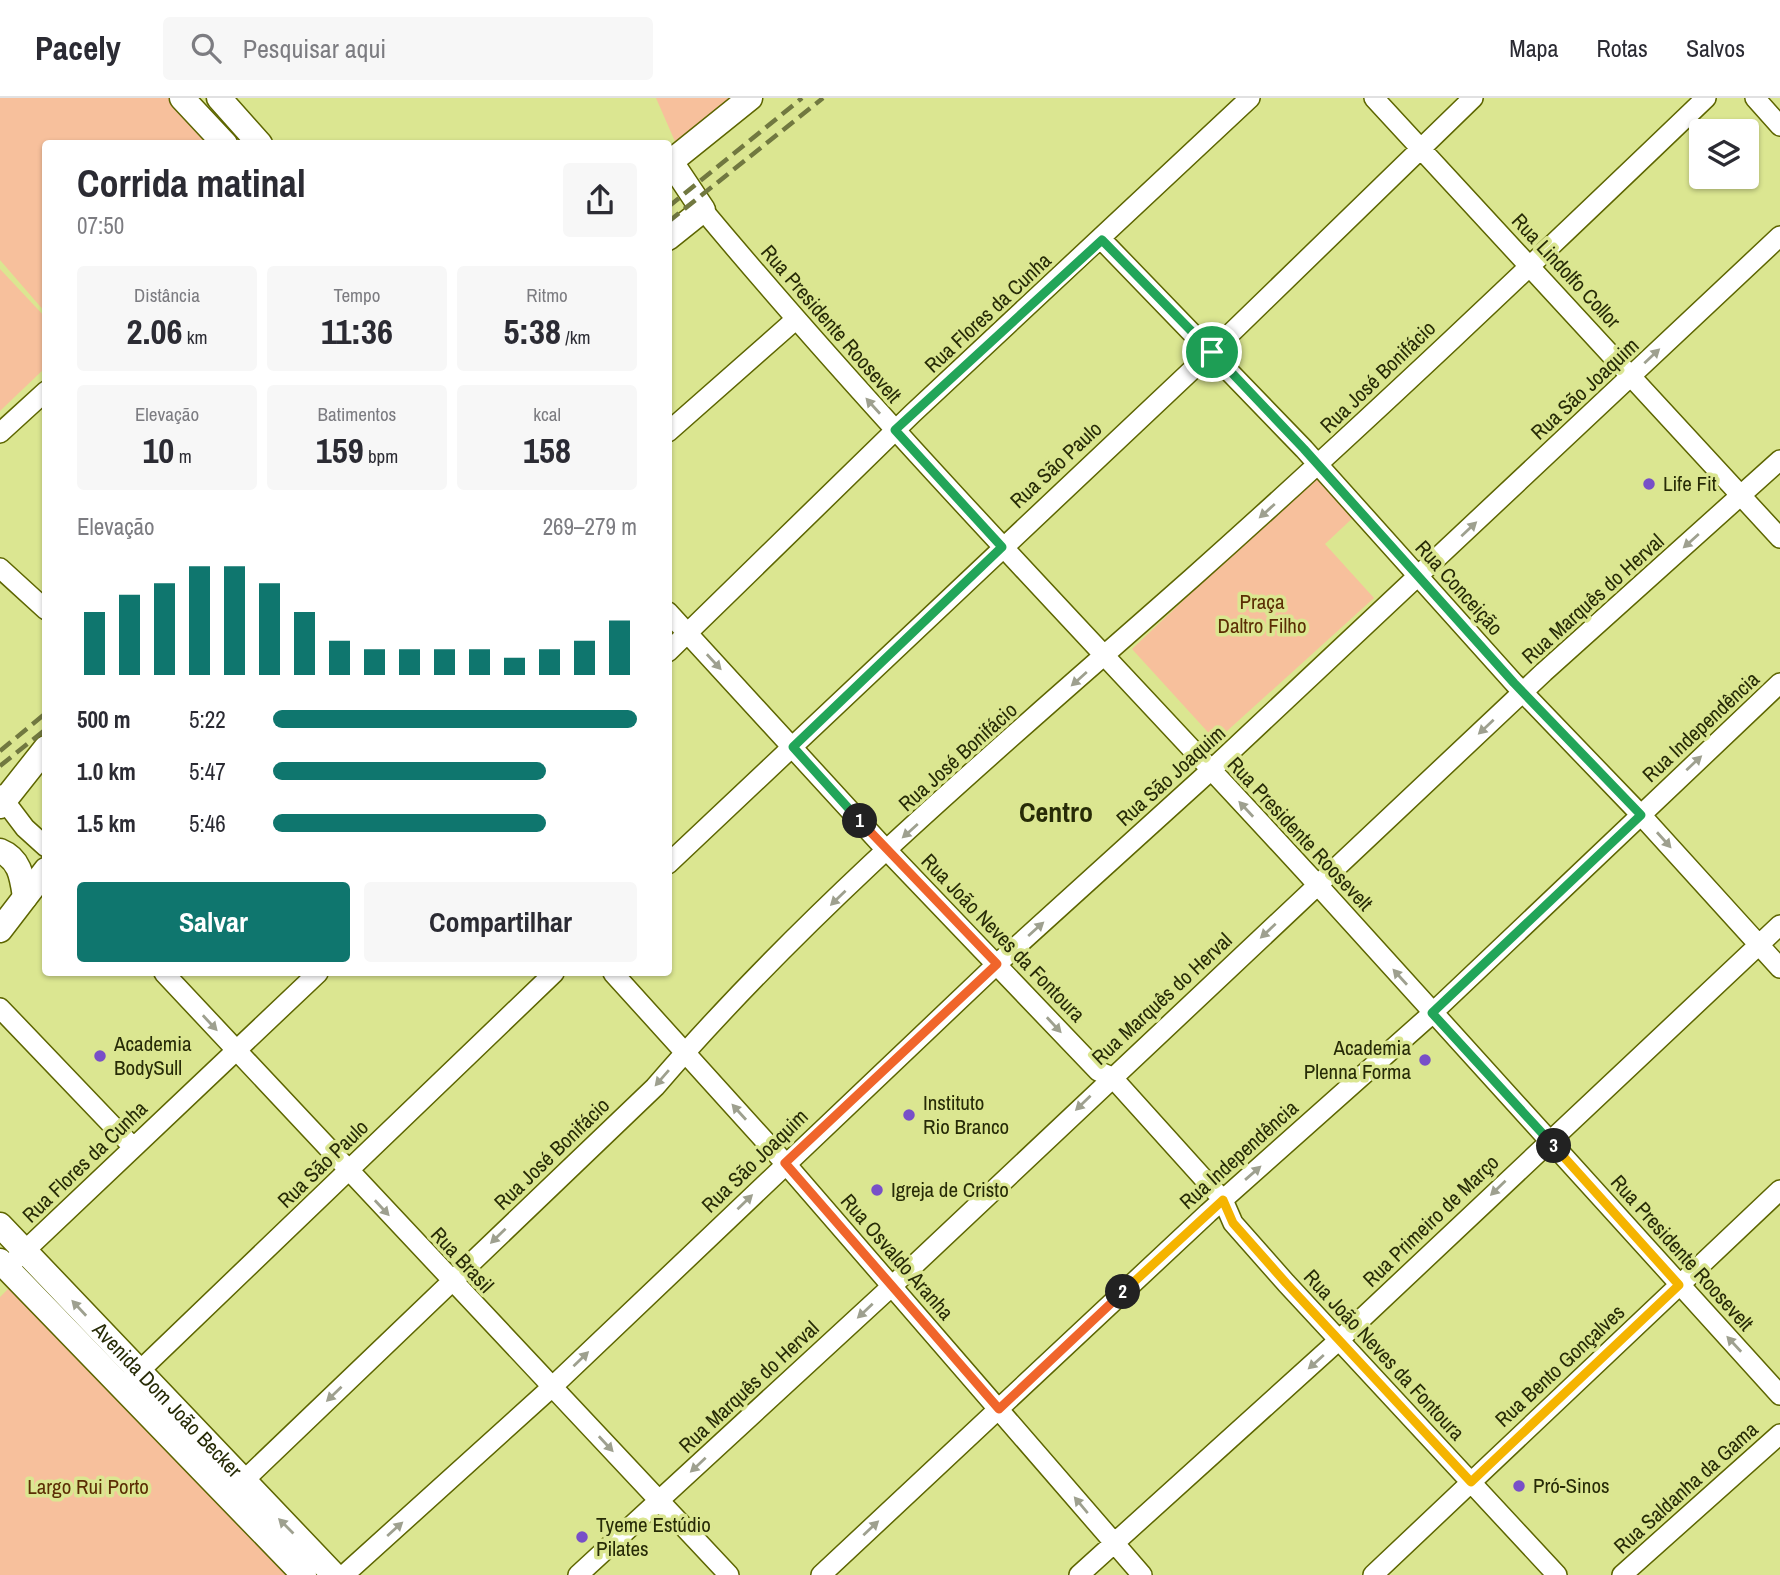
<!DOCTYPE html>
<html lang="pt">
<meta charset="utf-8">
<style>
:root{--surface:#fff;--page:#f7f7f7;--text:#2b2b33;--muted:#7c7c81;--line:#e1e1e2;--accent:#0f766e}
body{margin:0;font-family:"Archivo Narrow",sans-serif;background:var(--page);color:var(--text);height:100vh;display:flex;flex-direction:column;font-size:26px;white-space:nowrap}
*{box-sizing:border-box;margin:0}
p{font-size:23px;color:var(--muted)}
.icon{flex:none;width:38px;height:38px;fill:none;stroke:currentColor;stroke-width:2;stroke-linecap:round;stroke-linejoin:round}
.map{position:relative;flex:1;overflow:hidden}
.details{position:absolute;left:42px;top:42px;width:630px;height:836px;display:flex;flex-direction:column;background:var(--surface);border-radius:7px;box-shadow:0 2px 5px #0004}
.details>*{flex:none}
.buttons{position:absolute;left:1689px;top:21px;display:grid;gap:14px}
.buttons a{display:grid;place-items:center;width:70px;height:70px;border-radius:7px;background:var(--surface);box-shadow:0 2px 5px #0004;font-size:35px}
.pin{position:absolute;display:grid;place-items:center;width:60px;height:60px;color:#fff;margin:-30px;border:4px solid #fff;border-radius:50%;box-shadow:0 2px 7px #0007}
.km{position:absolute;width:35px;height:35px;margin:-18px;border-radius:50%;background:#222;color:#fff;font-size:19px;line-height:35px;text-align:center}
.round{display:grid;place-items:center;flex:none;width:74px;height:74px;border-radius:7px;background:var(--page)}
.headline{display:flex;align-items:center;justify-content:space-between;height:119px;padding:0 35px}
h1{font-size:38px;font-weight:700;line-height:52px}
.metrics{display:grid;grid-template-columns:repeat(3,1fr);gap:10px;height:119px;padding:7px 35px}
.metrics div{display:grid;align-content:center;border-radius:7px;background:var(--page);text-align:center}
.metrics b{font-size:35px;font-weight:700}
.metrics small{font-size:19px;font-weight:400}
.metrics p{font-size:19px}
.chart{height:196px;padding:14px 35px}
.chart p{display:flex;justify-content:space-between}
.chart svg{width:100%;height:126px;margin-top:7px;stroke:var(--accent);stroke-width:6}
.button{display:flex;gap:14px;margin-top:auto;padding:14px 35px}
.button a{flex:1;height:80px;border-radius:7px;background:var(--accent);color:#fff;font-size:28px;font-weight:700;line-height:80px;text-align:center}
.button a+a{background:var(--page);color:var(--text)}
ul{padding:0 35px;list-style:none;font-size:23px}
li{display:grid;grid-template-columns:112px 84px 1fr;align-items:center;height:52px}
li i{height:18px;border-radius:9px;background:var(--accent)}
header{display:flex;align-items:center;gap:42px;box-sizing:border-box;height:98px;padding:0 35px;background:var(--surface);border-bottom:2px solid var(--line)}
header strong{font-size:33px}
nav{display:flex;gap:38px;margin-inline-start:auto;font-size:24px}
.search{width:490px;height:63px;background:var(--page);display:flex;align-items:center;gap:18px;box-sizing:border-box;padding:0 24px;border-radius:7px;color:var(--muted);font-size:26px}
.map>svg:first-child{display:block}
.green{fill:#f7c09c}
.lines{fill:none;stroke-linecap:round;stroke-linejoin:round}
.minor-casing{stroke:#5d6500;stroke-width:22}
.major-casing{stroke:#5d6500;stroke-width:27}
.minor{stroke:#fff;stroke-width:19}
.major{stroke:#fff;stroke-width:24}
.rail{stroke:#717840;stroke-width:4.5;stroke-dasharray:14 7;stroke-linecap:butt}
.oneway{fill:#9ea08f}
.split-1-casing{stroke:#fff;stroke-width:14}
.split-2-casing{stroke:#fff;stroke-width:14}
.split-3-casing{stroke:#fff;stroke-width:14}
.split-4-casing{stroke:#fff;stroke-width:14}
.split-1{stroke:#22a559;stroke-width:9}
.split-2{stroke:#f0652b;stroke-width:9}
.split-3{stroke:#f5b400;stroke-width:9}
.split-4{stroke:#22a559;stroke-width:9}
.poi-dot{fill:#784fc8;stroke:#dbe691;stroke-width:2.5}
.labels{text-anchor:middle;stroke-width:7;stroke-linejoin:round;paint-order:stroke}
.street-label{font-size:21px;fill:#272b07;stroke:#dbe691}
.poi-label{font-size:21px;fill:#272b07;stroke:#dbe691;text-anchor:start}
.park-label{font-size:21px;fill:#5b2d04;stroke:#dbe691}
.district-label{font-size:28px;font-weight:bold;fill:#272b07;stroke:#dbe691}
</style>
<header>
<strong>Pacely</strong>
<div class="search"><svg class="icon" aria-label="search" viewBox="0 0 24 24"><circle cx="10" cy="10" r="6"/><path d="M15 15l6 6"/></svg>Pesquisar aqui</div>
<nav><a>Mapa</a><a>Rotas</a><a>Salvos</a></nav>
</header>
<div class="map">
<svg width="1780" height="1477" viewBox="0 0 1780 1477">
<rect width="100%" height="100%" fill="#dbe691"/>
<!-- green -->
<path class="green" d="M0,0H176L217,45L46,46L45,214L0,162Z
M656,0H742L677,48Z
M0,171L46,220L45,270L0,313Z
M1320,373L1358,415L1325,446L1374,500L1216,643L1132,551Z
M14,1185L288,1477H0V1199Z"/>
<g class="lines">
<defs>
<path id="minor" d="M1374,0L1780,440
M1755,0L1780,28
M703,112C897,344 1110,560 1315,784C1471,954 1624,1127 1780,1297
M1102,142L1304,351L1514,585L1641,717L1780,870
M668,334L795,222
M0,335L46,293
M0,470L46,512
M668,514L878,743L1098,973L1112,979L1223,1102L1233,1125L1286,1185L1557,1477
M668,554L912,316L1250,0
M0,697L25,730L46,749
M668,766L1229,237L1473,0
M164,875L729,1477
M613,875L785,1065L1142,1477
M0,910L133,1049
M15,1162L318,875
M129,1283L554,875
M235,1391L655,989C814,804 1009,642 1192,480C1367,324 1537,162 1706,0
M344,1477L552,1289L997,866L1210,673L1780,138
M578,1477L892,1188L1544,574L1780,362
M821,1477L1208,1115L1426,921L1780,585
M1079,1477L1339,1242L1780,827
M1373,1477L1780,1092
M1622,1477L1780,1336"/>
<g id="major">
<path d="M182,0L225,46"/>
<path d="M219,0L260,46"/>
<path d="M668,66L750,0"/>
<path d="M668,140L703,112L671,64"/>
<path d="M0,708L46,650"/>
<path d="M0,753C20,761 22,779 25,799"/>
<path d="M0,832L46,772"/>
<path id="s1" d="M0,1127L334,1477"/>
<path d="M0,1163L304,1477"/>
</g>
</defs>
<!-- minor casing -->
<use href="#minor" class="minor-casing"/>
<!-- major casing -->
<use href="#major" class="major-casing"/>
<!-- minor -->
<use href="#minor" class="minor"/>
<!-- major -->
<use href="#major" class="major"/>
<!-- rail -->
<path class="rail" d="M668,109L802,0
M668,124L823,0
M0,653L46,615
M0,668L46,631"/>
</g>
<!-- one-way arrows -->
<defs><path id="oneway-solid" d="M-6-.8H1V-3.2L6.5 0L1 3.2V.8H-6Z" transform="scale(1.75)"/></defs>
<g class="oneway">
<use href="#oneway-solid" transform="translate(1652 258) rotate(-43)"/>
<use href="#oneway-solid" transform="translate(873 308) rotate(-132)"/>
<use href="#oneway-solid" transform="translate(1267 413) rotate(138)"/>
<use href="#oneway-solid" transform="translate(1469 431) rotate(-43)"/>
<use href="#oneway-solid" transform="translate(1691 443) rotate(138)"/>
<use href="#oneway-solid" transform="translate(714 564) rotate(47)"/>
<use href="#oneway-solid" transform="translate(1079 581) rotate(138)"/>
<use href="#oneway-solid" transform="translate(1486 629) rotate(137)"/>
<use href="#oneway-solid" transform="translate(1694 665) rotate(-43)"/>
<use href="#oneway-solid" transform="translate(1246 711) rotate(-133)"/>
<use href="#oneway-solid" transform="translate(910 733) rotate(138)"/>
<use href="#oneway-solid" transform="translate(1664 742) rotate(48)"/>
<use href="#oneway-solid" transform="translate(838 800) rotate(136)"/>
<use href="#oneway-solid" transform="translate(1036 831) rotate(-42)"/>
<use href="#oneway-solid" transform="translate(1268 833) rotate(137)"/>
<use href="#oneway-solid" transform="translate(1400 879) rotate(-132)"/>
<use href="#oneway-solid" transform="translate(210 925) rotate(47)"/>
<use href="#oneway-solid" transform="translate(1054 927) rotate(47)"/>
<use href="#oneway-solid" transform="translate(662 980) rotate(131)"/>
<use href="#oneway-solid" transform="translate(1083 1005) rotate(136)"/>
<use href="#oneway-solid" transform="translate(739 1014) rotate(-132)"/>
<use href="#oneway-solid" transform="translate(1253 1075) rotate(-41)"/>
<use href="#oneway-solid" transform="translate(1498 1090) rotate(136)"/>
<use href="#oneway-solid" transform="translate(745 1104) rotate(-44)"/>
<use href="#oneway-solid" transform="translate(382 1110) rotate(47)"/>
<use href="#oneway-solid" transform="translate(498 1138) rotate(136)"/>
<use href="#oneway-solid" transform="translate(79 1210) rotate(-133)"/>
<use href="#oneway-solid" transform="translate(865 1213) rotate(137)"/>
<use href="#oneway-solid" transform="translate(1734 1246) rotate(-133)"/>
<use href="#oneway-solid" transform="translate(581 1261) rotate(-44)"/>
<use href="#oneway-solid" transform="translate(1316 1264) rotate(138)"/>
<use href="#oneway-solid" transform="translate(334 1296) rotate(136)"/>
<use href="#oneway-solid" transform="translate(606 1346) rotate(47)"/>
<use href="#oneway-solid" transform="translate(698 1367) rotate(137)"/>
<use href="#oneway-solid" transform="translate(1081 1407) rotate(-130)"/>
<use href="#oneway-solid" transform="translate(286 1428) rotate(-135)"/>
<use href="#oneway-solid" transform="translate(871 1430) rotate(-43)"/>
<use href="#oneway-solid" transform="translate(395 1431) rotate(-42)"/>
</g>
<g class="lines">
<defs>
<path id="split-1" d="M860,723L793,649L1002,449L895,332L1102,142L1212,254"/>
<path id="split-2" d="M860,723L997,866L785,1065L999,1311L1123,1194"/>
<path id="split-3" d="M1123,1194L1223,1102L1233,1125L1286,1185L1471,1384L1679,1187L1554,1048"/>
<path id="split-4" d="M1212,254L1304,351L1514,585L1641,717L1432,915L1554,1048"/>
</defs>
<!-- split-1 casing -->
<use href="#split-1" class="split-1-casing"/>
<!-- split-2 casing -->
<use href="#split-2" class="split-2-casing"/>
<!-- split-3 casing -->
<use href="#split-3" class="split-3-casing"/>
<!-- split-4 casing -->
<use href="#split-4" class="split-4-casing"/>
<!-- split-1 -->
<use href="#split-1" class="split-1"/>
<!-- split-2 -->
<use href="#split-2" class="split-2"/>
<!-- split-3 -->
<use href="#split-3" class="split-3"/>
<!-- split-4 -->
<use href="#split-4" class="split-4"/>
</g>
<!-- markers -->
<g class="poi-dot">
<circle cx="1649" cy="386" r="7"/>
<circle cx="100" cy="958" r="7"/>
<circle cx="1425" cy="962" r="7"/>
<circle cx="909" cy="1017" r="7"/>
<circle cx="877" cy="1092" r="7"/>
<circle cx="1519" cy="1388" r="7"/>
<circle cx="582" cy="1439" r="7"/>
</g>
<g class="labels">
<!-- street labels -->
<g class="street-label">
<text transform="translate(1566 173) rotate(47)" y="7">Rua Lindolfo Collor</text>
<text transform="translate(988 215) rotate(-43)" y="7">Rua Flores da Cunha</text>
<text transform="translate(831 226) rotate(49)" y="7">Rua Presidente Roosevelt</text>
<text transform="translate(1378 279) rotate(-44)" y="7">Rua José Bonifácio</text>
<text transform="translate(1585 291) rotate(-43)" y="7">Rua São Joaquim</text>
<text transform="translate(1056 367) rotate(-43)" y="7">Rua São Paulo</text>
<text transform="translate(1459 490) rotate(48)" y="7">Rua Conceição</text>
<text transform="translate(1593 501) rotate(-42)" y="7">Rua Marquês do Herval</text>
<text transform="translate(1701 629) rotate(-43)" y="7">Rua Independência</text>
<text transform="translate(958 659) rotate(-42)" y="7">Rua José Bonifácio</text>
<text transform="translate(1171 678) rotate(-42)" y="7">Rua São Joaquim</text>
<text transform="translate(1300 736) rotate(47)" y="7">Rua Presidente Roosevelt</text>
<text transform="translate(1003 840) rotate(46)" y="7">Rua João Neves da Fontoura</text>
<text transform="translate(1162 901) rotate(-43)" y="7">Rua Marquês do Herval</text>
<text transform="translate(552 1056) rotate(-44)" y="7">Rua José Bonifácio</text>
<text transform="translate(1239 1057) rotate(-42)" y="7">Rua Independência</text>
<text transform="translate(755 1063) rotate(-44)" y="7">Rua São Joaquim</text>
<text transform="translate(85 1064) rotate(-44)" y="7">Rua Flores da Cunha</text>
<text transform="translate(323 1066) rotate(-44)" y="7">Rua São Paulo</text>
<text transform="translate(1431 1123) rotate(-44)" y="7">Rua Primeiro de Março</text>
<text transform="translate(1682 1155) rotate(48)" y="7">Rua Presidente Roosevelt</text>
<text transform="translate(897 1159) rotate(49)" y="7">Rua Osvaldo Aranha</text>
<text transform="translate(462 1162) rotate(47)" y="7">Rua Brasil</text>
<text transform="translate(1384 1257) rotate(47)" y="7">Rua João Neves da Fontoura</text>
<text transform="translate(1560 1268) rotate(-43)" y="7">Rua Bento Gonçalves</text>
<text transform="translate(749 1289) rotate(-43)" y="7">Rua Marquês do Herval</text>
<text dy="7" stroke="none"><textPath href="#s1" startOffset="242">Avenida Dom João Becker</textPath></text>
<text transform="translate(1686 1390) rotate(-42)" y="7">Rua Saldanha da Gama</text>
</g>
<!-- poi labels -->
<g class="poi-label">
<text x="1663" y="393">Life Fit</text>
<text x="114" y="953">Academia<tspan x="114" dy="24">BodySull</tspan></text>
<text x="1411" y="957" text-anchor="end">Academia<tspan x="1411" dy="24">Plenna Forma</tspan></text>
<text x="923" y="1012">Instituto<tspan x="923" dy="24">Rio Branco</tspan></text>
<text x="891" y="1099">Igreja de Cristo</text>
<text x="1533" y="1395">Pró-Sinos</text>
<text x="596" y="1434">Tyeme Estúdio<tspan x="596" dy="24">Pilates</tspan></text>
</g>
<!-- park labels -->
<g class="park-label">
<text x="1262" y="511">Praça<tspan x="1262" dy="24">Daltro Filho</tspan></text>
<text x="88" y="1396">Largo Rui Porto</text>
</g>
<!-- district labels -->
<g class="district-label">
<text x="1056" y="724">Centro</text>
</g>
</g>
</svg>
<div class="buttons">
<a><svg class="icon" aria-label="layers" viewBox="0 0 24 24"><path d="M12 4l9 5-9 5-9-5zM3 14l9 5 9-5"/></svg></a>
</div>
<div class="pin" style="left:1212px;top:254px;background:#1e9e55"><svg class="icon" aria-label="arrive" viewBox="0 0 24 24"><path d="M6 21V4h12l-3 4 3 4H6"/></svg></div>
<b class="km" style="left:860px;top:723px">1</b>
<b class="km" style="left:1123px;top:1194px">2</b>
<b class="km" style="left:1554px;top:1048px">3</b>
<section class="details">
<div class="headline"><div><h1>Corrida matinal</h1><p>07:50</p></div><a class="round"><svg class="icon" aria-label="share" viewBox="0 0 24 24"><path d="M12 15V3M7 8l5-5 5 5M5 13v7h14v-7"/></svg></a></div>
<div class="metrics">
<div><p>Distância</p><b>2.06<small> km</small></b></div>
<div><p>Tempo</p><b>11:36</b></div>
<div><p>Ritmo</p><b>5:38<small> /km</small></b></div>
</div>
<div class="metrics">
<div><p>Elevação</p><b>10<small> m</small></b></div>
<div><p>Batimentos</p><b>159<small> bpm</small></b></div>
<div><p>kcal</p><b>158</b></div>
</div>
<div class="chart"><p><span>Elevação</span>269–279 m</p>
<svg viewBox="0 0 160 44" preserveAspectRatio="none"><path d="M5 44V22M15 44V16M25 44V12M35 44V6M45 44V6M55 44V12M65 44V22M75 44V32M85 44V35M95 44V35M105 44V35M115 44V35M125 44V38M135 44V35M145 44V32M155 44V25"/></svg>
</div>
<ul>
<li><b>500 m</b>5:22<i style="width:100%"></i></li>
<li><b>1.0 km</b>5:47<i style="width:75%"></i></li>
<li><b>1.5 km</b>5:46<i style="width:75%"></i></li>
</ul>
<div class="button"><a>Salvar</a><a>Compartilhar</a></div>
</section>
</div>
